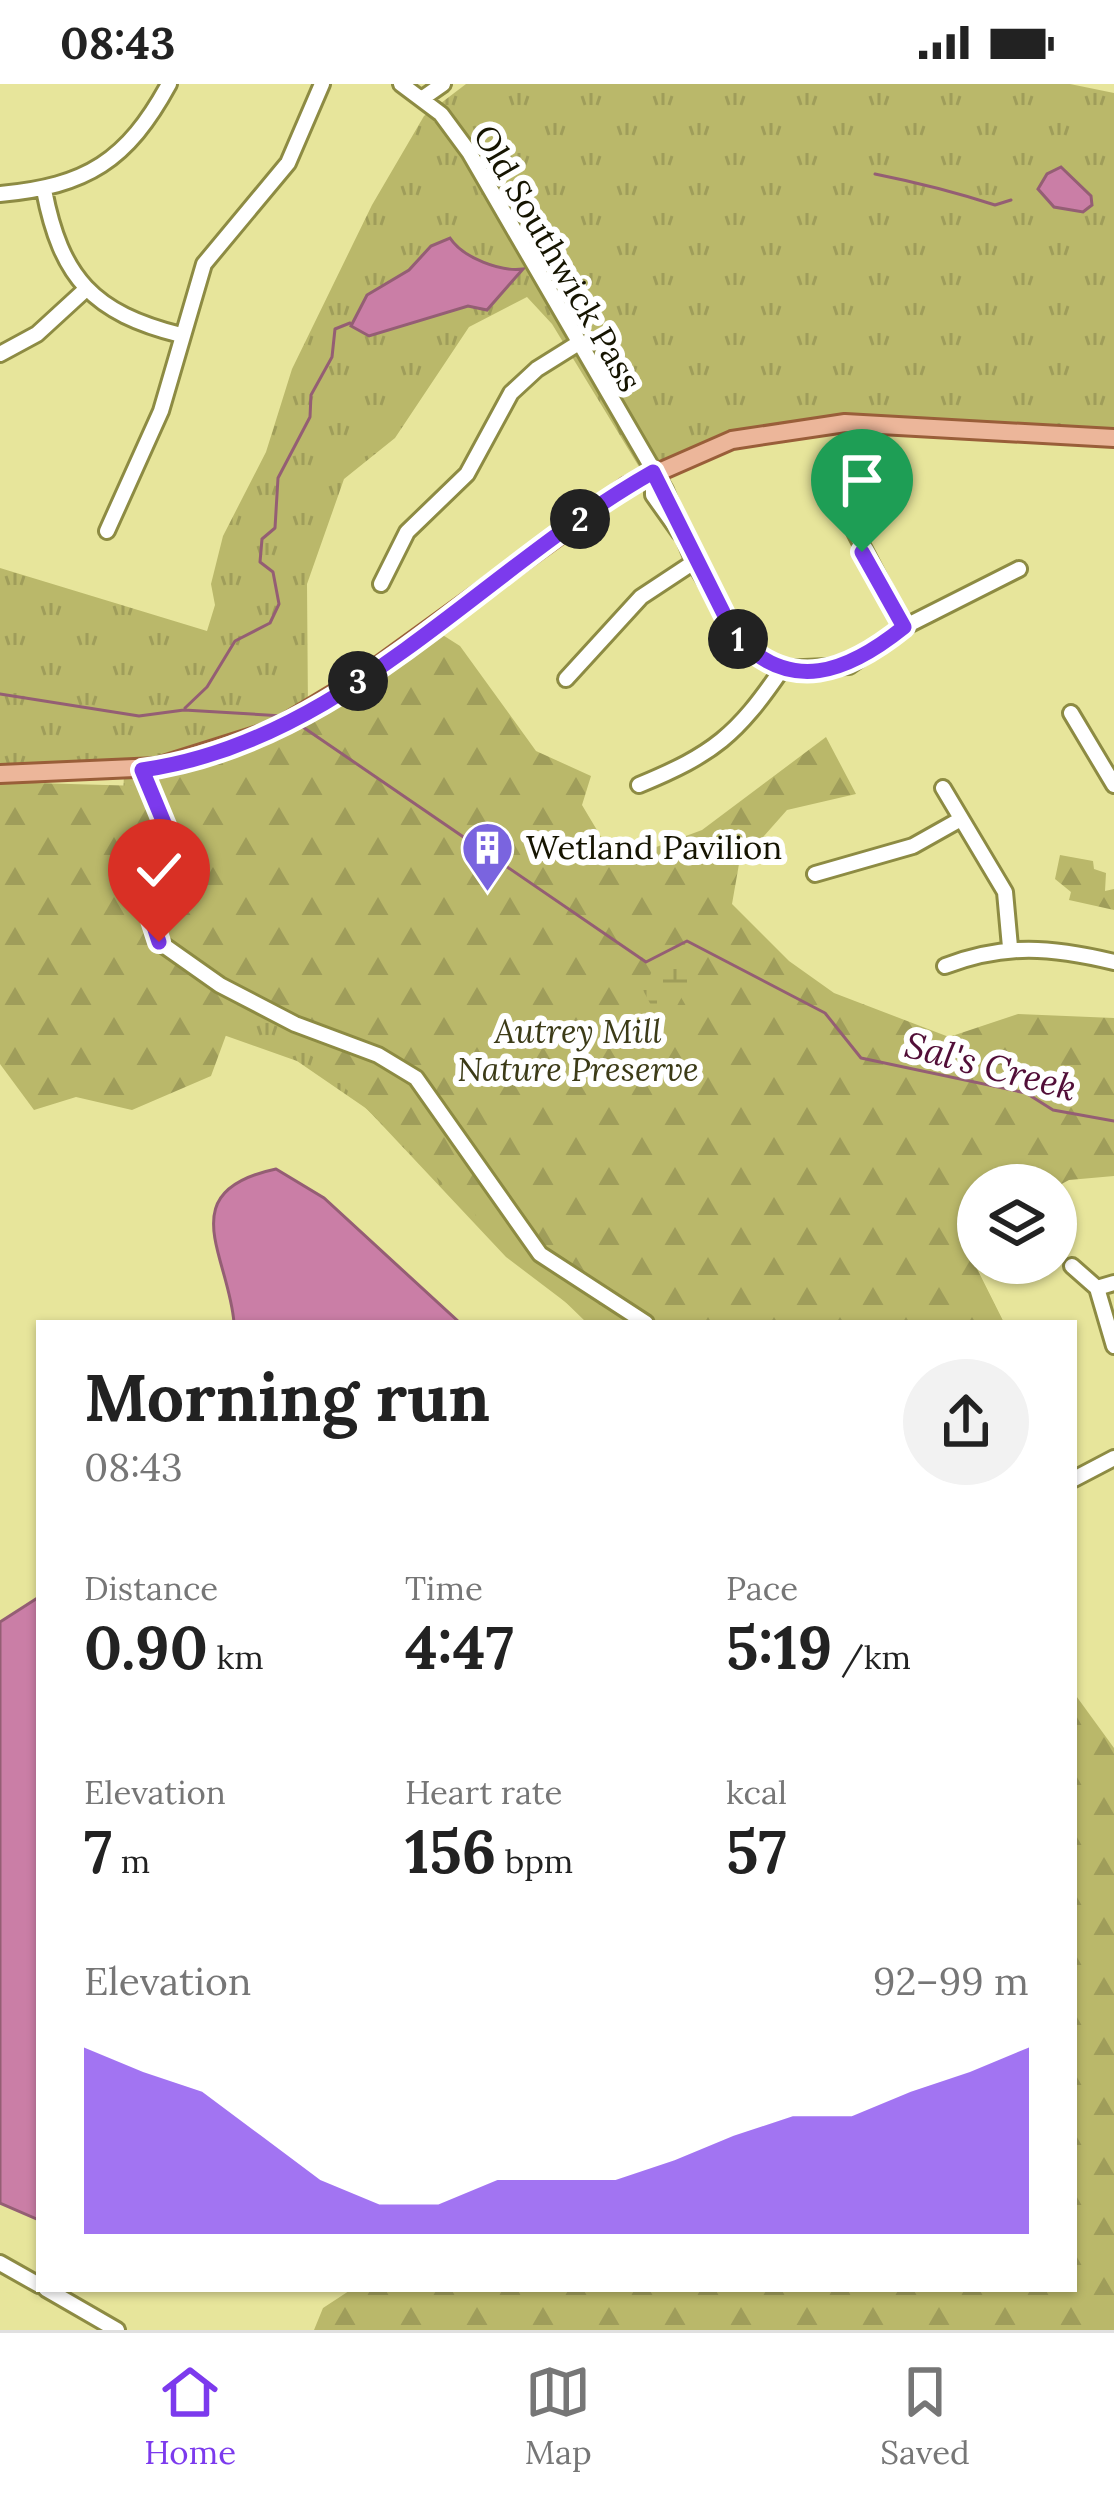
<!DOCTYPE html>
<meta charset="utf-8">
<style>
:root{--surface:#fff;--page:#f2f2f2;--text:#222;--muted:#767676;--line:#e0e0e0;--accent:#7c3aed}
body{margin:0;font-family:Lora,serif;background:var(--page);color:var(--text);height:100vh;display:flex;flex-direction:column;font-size:45px;white-space:nowrap}
*{box-sizing:border-box;margin:0}
p{font-size:39px;color:var(--muted)}
.icon{flex:none;width:66px;height:66px;fill:none;stroke:currentColor;stroke-width:2;stroke-linecap:round;stroke-linejoin:round}
.map{position:relative;flex:1;overflow:hidden}
.sheet{position:absolute;left:36px;top:1236px;width:1041px;height:972px;display:flex;flex-direction:column;background:var(--surface);border-radius:0px;box-shadow:0 3px 9px #0004}
.sheet>*{flex:none}
.buttons{position:absolute;left:957px;top:1080px;display:grid;gap:24px}
.buttons a{display:grid;place-items:center;width:120px;height:120px;border-radius:50%;background:var(--surface);box-shadow:0 3px 9px #0004;font-size:60px}
.pin{position:absolute;display:grid;place-items:center;width:102px;height:102px;color:#fff;margin:-123px -51px;border-radius:50% 50% 50% 0;rotate:-45deg;box-shadow:0 0 12px #0007}
.pin .icon{rotate:45deg}
.km{position:absolute;width:60px;height:60px;margin:-30px;border-radius:50%;background:#222;color:#fff;font-size:33px;line-height:60px;text-align:center}
.round{display:grid;place-items:center;flex:none;width:126px;height:126px;border-radius:63px;background:var(--page)}
.head{display:flex;align-items:center;justify-content:space-between;height:204px;padding:0 48px}
h1{font-size:66px;font-weight:700;line-height:90px}
.figures{display:grid;grid-template-columns:repeat(3,1fr);gap:18px;height:204px;padding:12px 48px}
.figures div{display:grid;align-content:center}
.figures b{font-size:60px;font-weight:700}
.figures small{font-size:33px;font-weight:400}
.figures p{font-size:33px}
.chart{height:336px;padding:24px 48px}
.chart p{display:flex;justify-content:space-between}
.chart svg{width:100%;height:216px;margin-top:12px;fill:var(--accent);opacity:.7}
.status{display:flex;justify-content:space-between;align-items:center;height:84px;padding:0 60px;background:var(--surface);direction:ltr}
.status svg{height:33px;fill:currentColor}
.dock{display:flex;justify-content:space-around;align-items:center;height:168px;border-top:3px solid var(--line);background:var(--surface);font-size:33px;color:var(--muted)}
.dock a{display:grid;justify-items:center;gap:6px}
.dock .active{color:var(--accent)}
.map>svg:first-child{display:block}
.grass{fill:url(#grass-tufts)}
.forest{fill:url(#forest-firs)}
.wetland{fill:url(#wetland-marsh)}
.water{fill:#ca7ea6;stroke:#945e74;stroke-width:3}
.lines{fill:none;stroke-linecap:round;stroke-linejoin:round}
.stream{stroke:#945e74;stroke-width:3}
.minor-casing{stroke:#8d8b43;stroke-width:20}
.major-casing{stroke:#995e39;stroke-width:22}
.minor{stroke:#fff;stroke-width:14}
.major{stroke:#ecb69a;stroke-width:16}
.route-casing{stroke:#fff;stroke-width:24}
.route{stroke:#7c3aed;stroke-width:15}
.labels{text-anchor:middle;stroke-width:12;stroke-linejoin:round;paint-order:stroke}
.street-label{font-size:33px;fill:#151400;stroke:#fff}
.poi-label{font-size:33px;fill:#151400;stroke:#fff;text-anchor:start}
.park-label{font-size:33px;font-style:italic;fill:#3c3b17;stroke:#fff}
.water-label{font-size:36px;font-style:italic;fill:#520e38;stroke:#fff}
</style>
<div class="status"><b>08:43</b><svg viewBox="0 0 49 12"><path d="M0 12V9h3v3zM5 12V6h3v6zM10 12V3h3v9zM15 12V0h3v12zM26 1h20v11H26zM47 4h2v5h-2z"/></svg></div>
<div class="map">
<svg width="1114" height="2246" viewBox="0 0 1114 2246">
<defs>
<pattern id="grass-tufts" width="24" height="20" patternUnits="userSpaceOnUse" patternTransform="scale(3)"><rect width="24" height="20" fill="#bab86a"/><path d="M3 7l-1-3M5 7V3M7 7l1-3M15 17l-1-3M17 17v-4M19 17l1-3" fill="none" stroke="#9f9d5a"/></pattern>
<pattern id="forest-firs" width="22" height="20" patternUnits="userSpaceOnUse" patternTransform="scale(3)"><rect width="22" height="20" fill="#bab86a"/><path d="M5 1l3.5 6h-7zM16 11l3.5 6h-7z" fill="#9f9d5a"/></pattern>
<pattern id="wetland-marsh" width="20" height="14" patternUnits="userSpaceOnUse" patternTransform="scale(3)"><rect width="20" height="14" fill="#bab86a"/><path d="M1 5h8M5 5V1M11 12h8M15 12V8" fill="none" stroke="#9f9d5a"/></pattern>
</defs>
<rect width="100%" height="100%" fill="#e7e59b"/>
<!-- grass -->
<path class="grass" d="M466,0H1070L1114,9V357L875,347L722,349L641,386L552,240L527,213L469,243L395,354L344,395L307,500L308,628L658,857L974,1179L1004,1239H593L506,1173L367,1025L297,977L201,943L117,848L124,690L0,697V484L207,547L215,521L211,500L223,452L266,368L292,285L372,121L424,32Z"/>
<!-- forest -->
<path class="forest" d="M438,548L460,562L536,667L591,692L582,721L616,778L702,746L826,653L856,710L787,726L739,780L732,820L789,877L834,909L949,953L1018,930L1114,934V1092L1069,1096L1056,1103L978,1101L974,1179L1004,1239H587L243,905L211,992L132,1026L76,1013L34,1026L0,980V698L141,702L158,684L309,632Z
M1060,771L1093,777L1094,785L1106,789L1105,807L1114,805V826L1069,816L1071,808L1055,795Z
M1074,1609L1114,1664V2246H314L323,2224L352,2205H1074Z"/>
<!-- wetland -->
<path class="wetland" d="M680,879L693,893L674,927L653,925L643,906L655,881Z"/>
<!-- water -->
<path class="water" d="M1061,83L1091,112L1092,121L1083,128L1054,123L1038,105L1047,90Z
M450,154C463,174 501,188 523,185L487,226L468,222L369,252L351,242L367,211L409,186L431,162Z
M276,1085L324,1114L460,1239H234C229,1172 171,1107 276,1085Z
M39,1513V2136L0,2119V1538Z"/>
<g class="lines">
<!-- stream -->
<path class="stream" d="M875,90C910,97 958,109 995,121L1011,116
M0,610L139,632L184,626L283,632
M185,624L207,603L235,557L270,539L279,520L273,488L260,478L262,455L275,444L278,394L310,333L311,311L332,273L335,245L350,239
M297,639L646,878L687,857L825,929L861,974L1026,1009L1053,1026L1114,1037"/>
<defs>
<path id="minor" d="M401,0L441,30L469,68L665,406L694,478L747,565L782,585L849,582L904,543L1019,485
M423,14L443,0
M44,106C61,194 93,229 181,251
M0,110C87,102 127,77 169,0
M0,270L37,250L85,206
M653,391V411L680,449
M107,447L161,327L204,180L288,79L322,0
M855,448L904,543
M381,500L407,448L467,390L511,309L537,285L577,260
M566,595L641,513L694,478
M1071,629L1114,701
M142,685L169,751L150,830L159,858L220,901L295,940L378,971L416,994L540,1170L646,1239
M639,701C714,670 737,651 782,585
M943,704L1005,808L1010,863
M815,790L913,762L961,735
M945,882C1005,859 1052,863 1114,878
M1072,1182L1097,1204L1114,1262
M1097,1204L1114,1199
M1074,1395L1114,1374
M0,2179L39,2201
M46,2205L117,2246"/>
<path id="major" d="M0,690L157,683L274,646L370,588L627,402L732,356L845,339L1114,354"/>
</defs>
<!-- minor casing -->
<use href="#minor" class="minor-casing"/>
<!-- major casing -->
<use href="#major" class="major-casing"/>
<!-- minor -->
<use href="#minor" class="minor"/>
<!-- major -->
<use href="#major" class="major"/>
</g>
<g class="lines">
<defs>
<path id="route" d="M159,858L150,830L169,751L142,686C344,658 483,484 653,388L734,550C790,612 848,588 904,543L862,468"/>
</defs>
<!-- route casing -->
<use href="#route" class="route-casing"/>
<!-- route -->
<use href="#route" class="route"/>
</g>
<!-- icons -->
<defs>
<symbol id="building-pin" viewBox="-11 -11 22 30"><path d="M0 17L-7.5 6A9.5 9.5 0 1 1 7.5 6Z" fill="#7a64df" stroke="#fff"/><path d="M-4-6H4V6H1V3H-1V6H-4ZM-2.5-4.3h1.7v1.8h-1.7ZM.8-4.3h1.7v1.8H.8ZM-2.5-1h1.7V.8h-1.7ZM.8-1h1.7V.8H.8Z" fill="#fff"/></symbol>
</defs>
<g fill-rule="evenodd">
<use href="#building-pin" x="458" y="734" width="59" height="81"/>
</g>
<g class="labels">
<!-- street labels -->
<g class="street-label">
<text transform="translate(558 174) rotate(60)" y="12">Old Southwick Pass</text>
</g>
<!-- poi labels -->
<g class="poi-label">
<text x="526" y="775">Wetland Pavilion</text>
</g>
<!-- park labels -->
<g class="park-label">
<text x="578" y="959">Autrey Mill<tspan x="578" dy="38">Nature Preserve</tspan></text>
</g>
<!-- water labels -->
<g class="water-label">
<text transform="translate(991 982) rotate(15)" y="13">Sal's Creek</text>
</g>
</g>
</svg>
<div class="buttons">
<a><svg class="icon" aria-label="layers" viewBox="0 0 24 24"><path d="M12 4l9 5-9 5-9-5zM3 14l9 5 9-5"/></svg></a>
</div>
<div class="pin" style="left:862px;top:468px;background:#1e9e55"><svg class="icon" aria-label="arrive" viewBox="0 0 24 24"><path d="M6 21V4h12l-3 4 3 4H6"/></svg></div>
<div class="pin" style="left:159px;top:858px;background:#d93025"><svg class="icon" aria-label="check" viewBox="0 0 24 24"><path d="M5 12l5 5 9-10"/></svg></div>
<b class="km" style="left:738px;top:555px">1</b>
<b class="km" style="left:580px;top:435px">2</b>
<b class="km" style="left:358px;top:597px">3</b>
<section class="sheet">
<div class="head"><div><h1>Morning run</h1><p>08:43</p></div><a class="round"><svg class="icon" aria-label="share" viewBox="0 0 24 24"><path d="M12 15V3M7 8l5-5 5 5M5 13v7h14v-7"/></svg></a></div>
<div class="figures">
<div><p>Distance</p><b>0.90<small> km</small></b></div>
<div><p>Time</p><b>4:47</b></div>
<div><p>Pace</p><b>5:19<small> /km</small></b></div>
</div>
<div class="figures">
<div><p>Elevation</p><b>7<small> m</small></b></div>
<div><p>Heart rate</p><b>156<small> bpm</small></b></div>
<div><p>kcal</p><b>57</b></div>
</div>
<div class="chart"><p><span>Elevation</span>92–99 m</p>
<svg viewBox="0 0 160 44" preserveAspectRatio="none"><path d="M0 44V6L10 11L20 15L30 24L40 33L50 38L60 38L70 33L80 33L90 33L100 29L110 24L120 20L130 20L140 15L150 11L160 6V44z"/></svg>
</div>
</section>
</div>
<nav class="dock">
<a class="active"><svg class="icon" aria-label="home" viewBox="0 0 24 24"><path d="M3 11l9-7 9 7M6 9v11h12V9"/></svg>Home</a>
<a><svg class="icon" aria-label="map" viewBox="0 0 24 24"><path d="M3 6l6-2 6 2 6-2v14l-6 2-6-2-6 2zM9 4v14M15 6v14"/></svg>Map</a>
<a><svg class="icon" aria-label="saved" viewBox="0 0 24 24"><path d="M7 4h10v16l-5-4-5 4z"/></svg>Saved</a>
</nav>
